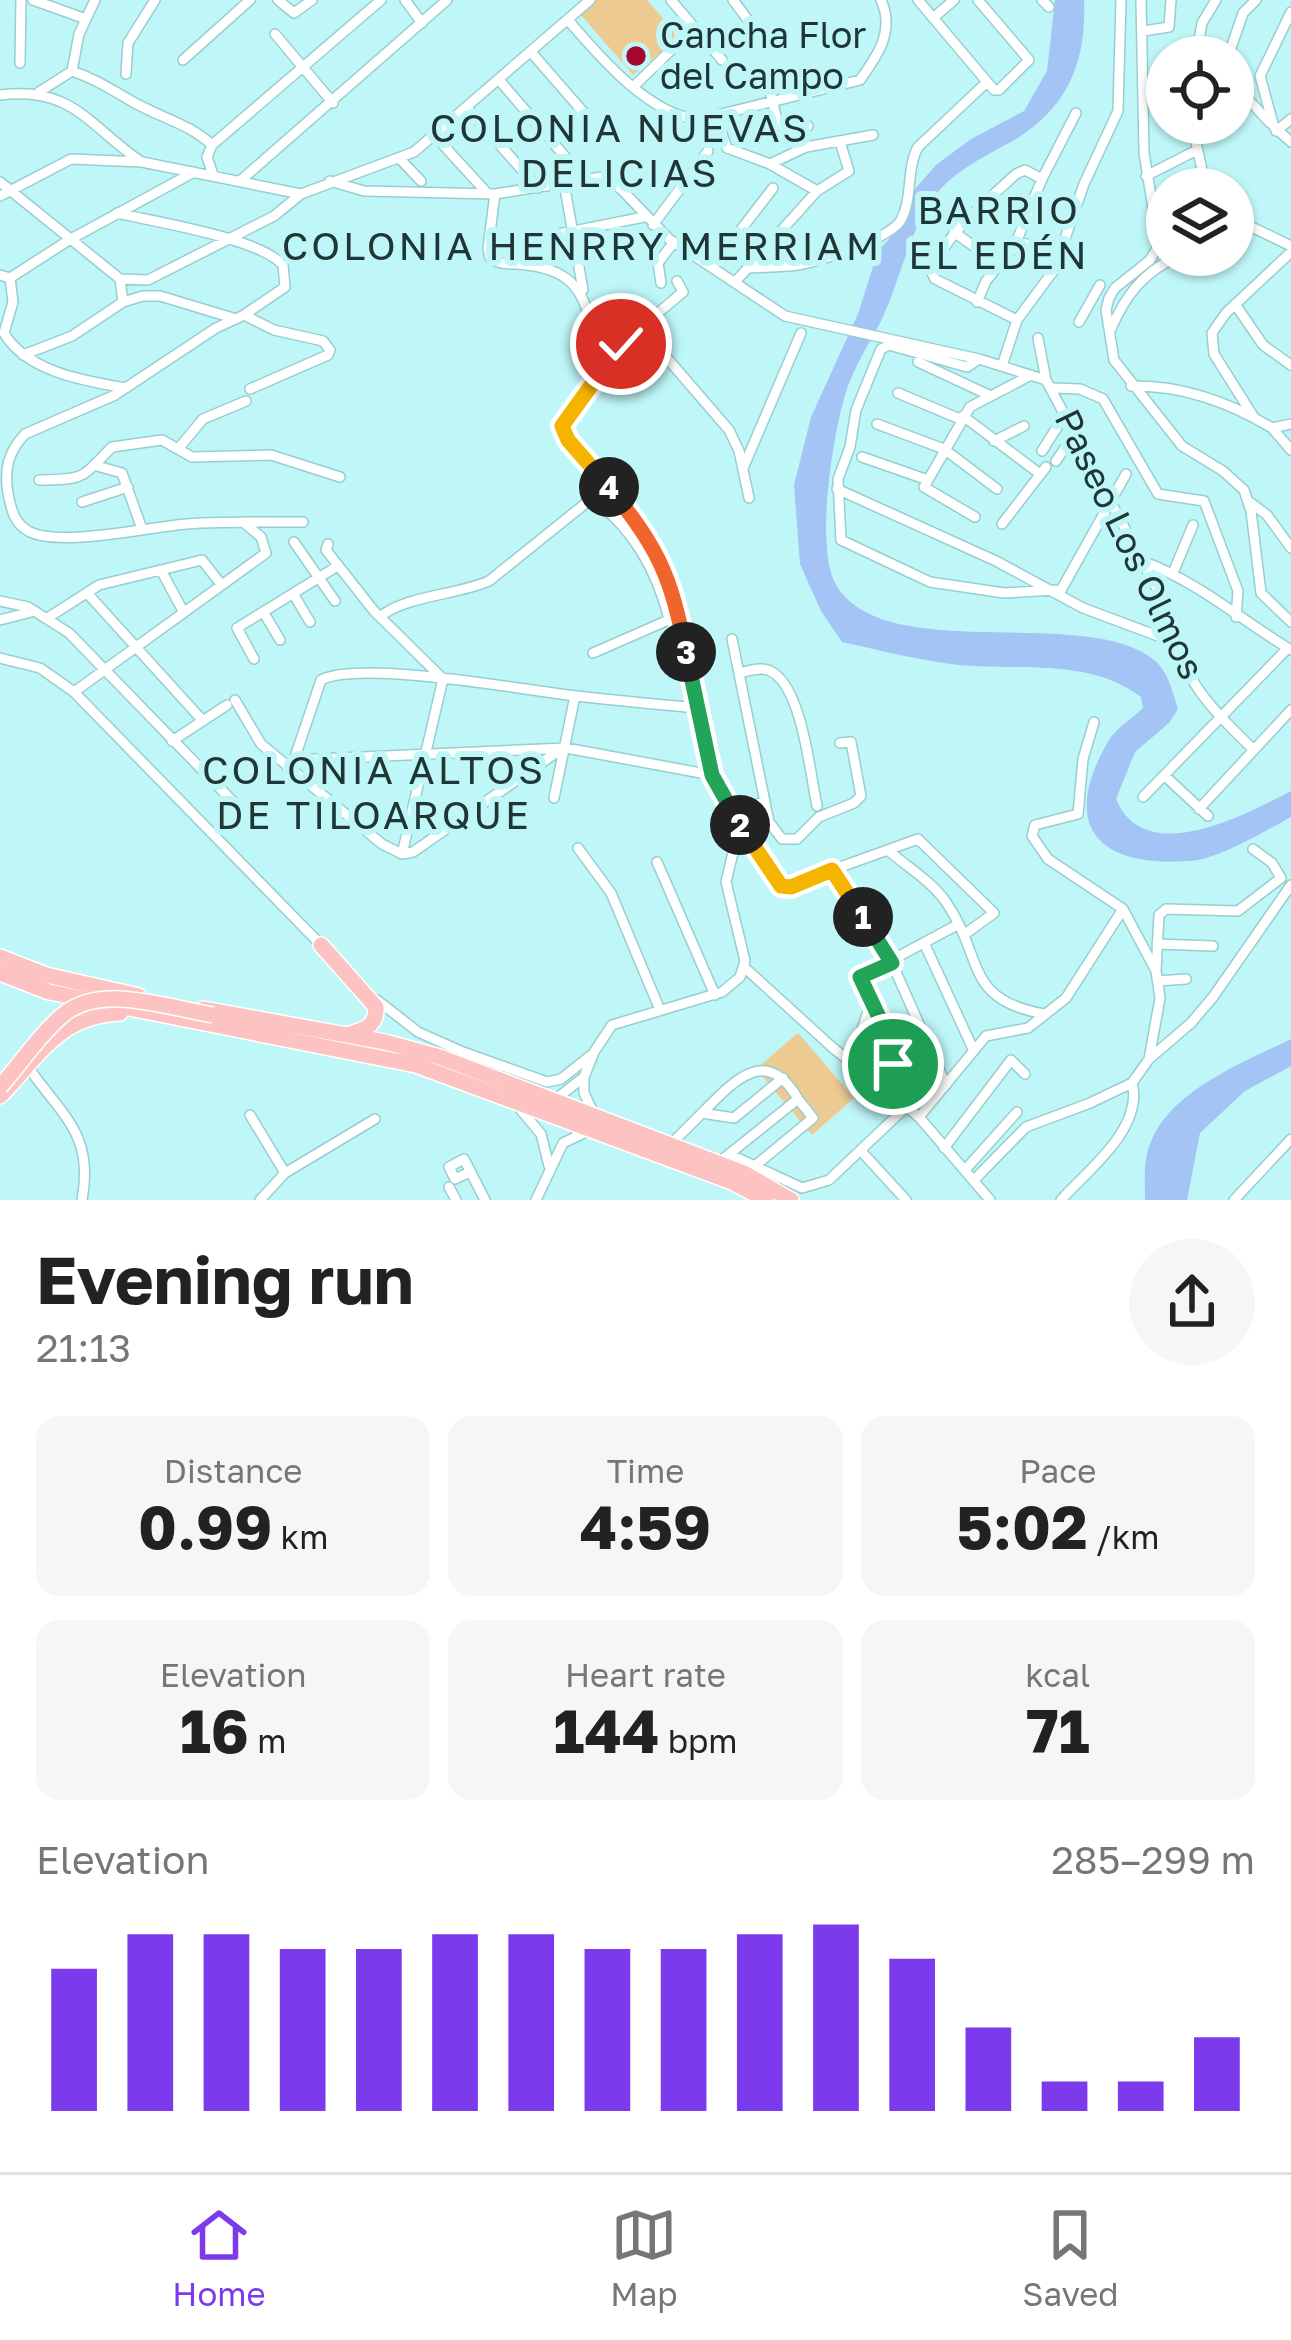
<!DOCTYPE html>
<meta charset="utf-8">
<style>
:root{--surface:#fff;--page:#f6f6f6;--text:#222;--muted:#767676;--line:#e0e0e0;--accent:#7c3aed}
body{margin:0;font-family:"Golos Text",sans-serif;background:var(--page);color:var(--text);height:100vh;display:flex;flex-direction:column;font-size:45px;white-space:nowrap}
*{box-sizing:border-box;margin:0}
p{font-size:39px;color:var(--muted)}
.icon{flex:none;width:66px;height:66px;fill:none;stroke:currentColor;stroke-width:2;stroke-linecap:round;stroke-linejoin:round}
.map{position:relative;height:1200px;overflow:hidden}
.panel{display:flex;flex-direction:column;background:var(--surface);flex:1}
.panel>*{flex:none}
.controls{position:absolute;left:1146px;top:36px;display:grid;gap:24px}
.controls a{display:grid;place-items:center;width:108px;height:108px;border-radius:50%;background:var(--surface);box-shadow:0 3px 9px #0004;font-size:60px}
.pin{position:absolute;display:grid;place-items:center;width:102px;height:102px;color:#fff;margin:-51px;border:6px solid #fff;border-radius:50%;box-shadow:0 3px 12px #0007}
.km{position:absolute;width:60px;height:60px;margin:-30px;border-radius:50%;background:#222;color:#fff;font-size:33px;line-height:60px;text-align:center}
.round{display:grid;place-items:center;flex:none;width:126px;height:126px;border-radius:63px;background:var(--page)}
.summary{display:flex;align-items:center;justify-content:space-between;height:204px;padding:0 36px}
h1{font-size:66px;font-weight:700;line-height:90px}
.metrics{display:grid;grid-template-columns:repeat(3,1fr);gap:18px;height:204px;padding:12px 36px}
.metrics div{display:grid;align-content:center;border-radius:24px;background:var(--page);text-align:center}
.metrics b{font-size:60px;font-weight:700}
.metrics small{font-size:33px;font-weight:400}
.metrics p{font-size:33px}
.chart{height:336px;padding:24px 36px}
.chart p{display:flex;justify-content:space-between}
.chart svg{width:100%;height:216px;margin-top:12px;stroke:var(--accent);stroke-width:6}
.dock{display:flex;justify-content:space-around;align-items:center;height:168px;border-top:3px solid var(--line);background:var(--surface);font-size:33px;color:var(--muted)}
.dock a{display:grid;justify-items:center;gap:6px}
.dock .active{color:var(--accent)}
.map>svg:first-child{display:block}
.green{fill:#eeca93}
.water{fill:#a3c4f5}
.lines{fill:none;stroke-linecap:round;stroke-linejoin:round}
.minor-casing{stroke:#97cecf;stroke-width:12}
.highway-casing{stroke:#fff;stroke-width:18}
.minor{stroke:#fff;stroke-width:9}
.highway{stroke:#fdc3c3;stroke-width:15}
.highway-bridge-casing{stroke:#fff;stroke-width:18;stroke-linecap:butt}
.highway-bridge{stroke:#fdc3c3;stroke-width:15}
.split-1-casing{stroke:#fff;stroke-width:24}
.split-2-casing{stroke:#fff;stroke-width:24}
.split-3-casing{stroke:#fff;stroke-width:24}
.split-4-casing{stroke:#fff;stroke-width:24}
.split-5-casing{stroke:#fff;stroke-width:24}
.split-1{stroke:#22a559;stroke-width:15}
.split-2{stroke:#f5b400;stroke-width:15}
.split-3{stroke:#22a559;stroke-width:15}
.split-4{stroke:#f0652b;stroke-width:15}
.split-5{stroke:#f5b400;stroke-width:15}
.poi-dot{fill:#a4082f;stroke:#bff7f8;stroke-width:4.5}
.labels{text-anchor:middle;stroke-width:12;stroke-linejoin:round;paint-order:stroke}
.poi-label{font-size:36px;fill:#203636;stroke:#bff7f8;text-anchor:start}
.street-label{font-size:36px;fill:#203636;stroke:#bff7f8}
.neighbourhood-label{font-size:39px;letter-spacing:3px;fill:#203636;stroke:#bff7f8}
</style>
<div class="map">
<svg width="1291" height="1200" viewBox="0 0 1291 1200">
<rect width="100%" height="100%" fill="#bff7f8"/>
<!-- green -->
<path class="green" d="M595,0H647L679,37L633,75L580,14Z
M798,1033L854,1098L812,1135L756,1069Z"/>
<!-- water -->
<path class="water" d="M1055,0H1084C1087,64 1066,111 1009,143C980,159 948,174 930,203C907,239 899,283 881,321C869,344 852,370 845,395C834,433 826,491 826,530C827,551 827,573 840,591C896,664 1088,605 1154,660C1168,671 1173,693 1178,709L1169,723L1135,752L1116,799C1145,869 1245,815 1291,791V817C1265,831 1217,860 1189,861C1096,868 1059,825 1109,740C1117,727 1133,718 1143,708L1141,697C1088,656 1013,672 951,664C914,659 878,650 842,642L821,611L800,564L794,485L811,417L858,314L878,251L902,225L915,189L936,165L971,139L1024,111L1047,71Z
M1291,1039V1066L1245,1091L1200,1133L1187,1200H1145C1145,1181 1143,1162 1150,1144C1169,1091 1244,1062 1291,1039Z"/>
<g class="lines">
<defs>
<path id="minor" d="M33,0L86,19
M278,0L294,13L312,0
M405,0L422,23
M671,0L722,60
M733,0L763,40
M918,0L994,90H999L1029,60L978,0
M1042,0L1049,7
M1141,0L1144,153L1159,245L1150,260L1115,288L1109,298L1106,310L1114,360L1182,446L1223,471L1244,490L1251,511L1261,593L1291,622
M1291,12L1260,76L1274,127L1291,142
M933,18L954,0
M568,20C597,54 652,119 701,119L860,80C878,55 895,31 881,0
M1143,31L1169,27L1171,0
M275,34L333,103
M531,52L584,113
M1196,57L1202,23L1216,0
M1228,57L1243,13L1256,0
M183,60L250,0
M20,63L21,0
M72,71C96,79 112,90 133,102C161,118 188,123 212,145
M126,74L128,43L155,0
M500,81L568,160
M768,83L780,132L808,126
M1233,83L1270,123
M633,87L694,28
M39,92L72,71L79,34L95,0
M0,95C72,86 88,125 140,161
M468,109L538,188
M716,117L727,148L770,164L817,191
M1192,123L1206,189
M1276,131L1291,119
M435,136L488,194
M400,159L421,181
M770,164L806,147L873,135
M213,175L207,157L212,145L381,0
M1146,176L1197,150
M240,181L447,0
M330,181L364,191L495,194L602,177L621,189L669,239L785,316L979,359L1046,380L1175,623C1175,674 1218,716 1253,749
M0,182L120,279L123,302
M564,183L583,290
M0,196L71,159L142,162L301,194
M1233,218L1291,246
M653,225L708,151
M954,232L1001,266
M1017,241L1060,255
M488,248L495,194
M713,266L773,188
M750,268C766,267 782,267 798,265C820,261 890,239 901,220C913,198 906,169 918,147L987,82
M0,275L10,278L13,302L4,333C27,372 85,381 126,388
M10,278L69,240L194,172
M120,279L148,280L274,216L301,194L414,152L590,0
M736,281L817,191L849,171L840,142
M661,283L658,263L674,242
M977,302L986,281L1015,245L1042,179L1076,113
M1235,304L1263,345L1291,365
M244,315L274,330L323,341L330,350L328,355L250,389
M1017,320L935,279L931,271C949,230 984,204 1016,174L1025,170L1042,179
M1079,322L1100,285
M591,325C582,281 561,267 517,264C505,263 499,265 490,258L488,248L644,217
M641,328L729,430L739,451L749,498
M1110,331C1125,296 1143,271 1181,255
M1038,338L1046,380
M23,355L72,336L123,302L143,296H160L233,318
M979,359L967,367L889,345L881,349L856,410L850,447L838,479L841,540L930,582L1004,593L1056,590
M918,362L991,396
M1002,366L1017,320L1054,270L1084,184L1118,111L1121,0
M1131,386C1182,385 1229,402 1272,428L1291,424
M1053,388L1080,389L1103,399L1158,494L1204,501L1238,591L1236,617
M898,393L960,419
M963,416L1040,474
M1253,416L1214,354L1212,333L1226,313L1291,252
M877,424L944,449L997,489
M1272,428L1291,450
M994,441L1024,426
M178,449L203,419L246,401
M1042,451L1066,413
M862,457L928,480
M1056,461L1076,432
M97,466L122,473L142,529
M744,466L801,333
M39,480C87,479 80,479 112,447L162,440L192,457L271,455L340,477
M837,489L996,561L1083,608L1174,642
M1247,500L1267,515L1291,548
M82,502L128,487
M975,517L924,487L970,407L1031,375
M243,522H303
M1002,524L1046,467
M294,542L335,601
M328,544L326,550L374,611L443,679
M1142,561C1197,581 1241,620 1291,650
M162,572L183,611
M1173,573L1193,525
M1060,592L1126,474
M87,593L203,721
M294,595L310,622
M0,601L28,607L69,633L247,816
M264,613L280,640
M49,617L99,585L202,560L220,583
M380,617C403,596 458,595 489,581L591,499C633,526 657,572 669,619
M0,620L35,611
M732,639L769,822L782,839H797L819,817L854,803L861,796L851,742L840,743
M593,653L673,618
M0,658L40,668L74,692L322,946
M254,659L237,628L336,567
M739,673C748,671 760,667 768,670C802,682 810,774 817,806
M74,692L266,553L261,537L243,522C225,523 206,522 187,524C149,527 62,547 30,532C14,524 11,509 8,493C4,470 8,452 25,434L115,395L216,328L244,315L285,287L283,265C259,238 155,222 117,213
M235,700L261,744L382,844L402,854L413,852L560,750
M1094,722L1083,759L1078,814L1035,825L1032,836L1048,859L1123,909L1156,971
M172,741L227,705
M294,760L321,680C360,660 519,689 568,695C611,700 654,704 697,708
M287,767L294,760L566,748L712,775
M1165,776L1208,816
M1143,797L1288,648
M554,798L575,696
M1199,809L1291,710
M732,810L765,802
M734,819C754,838 764,872 785,887L918,839L994,913L965,934
M578,848L611,893L660,1010
M1253,849L1272,863L1281,878
M890,852C909,868 932,882 946,902C985,959 963,999 1044,1014
M402,854L443,679
M657,862L715,995
M832,870L892,963L946,1085
M1157,944L1213,946
M925,945L973,1049
M744,967L833,1048L919,1117L990,1200
M1158,981L1186,979
M377,1000L418,1032L463,1052L462,1065
M463,1052L547,1082L561,1079L590,1056
M1149,1059L1160,998L1156,971L1159,915L1166,909L1238,911L1281,878
M851,1061L871,1003
M28,1067C63,1117 94,1134 82,1200
M584,1080V1093L594,1114
M877,1082L893,1064L896,1053L860,977L957,925
M556,1099L584,1077L594,1052L612,1025L722,992L740,977L745,961L726,882L737,836L732,810L712,775L670,582L638,524L568,440L563,426L621,344L683,292L677,281
M520,1109L541,1134L549,1166
M702,1113C734,1081 766,1044 798,1099L718,1163
M250,1115L285,1173
M919,1117L986,1036L1028,1028L1066,998L1123,909
M671,1144L702,1113L734,1118L783,1078
M944,1148L1011,1060L1025,1074
M861,1151L906,1200
M729,1154L802,1188L829,1180L906,1107
M756,1165L813,1118L798,1099
M965,1170L1017,1112
M470,1172L455,1179L449,1167L464,1159L485,1200
M974,1180L1026,1127L1090,1103L1132,1083L1149,1059L1191,1023L1213,997L1291,885
M449,1187L456,1200
M260,1200L285,1173L375,1119
M536,1200L563,1143L588,1131
M1061,1200C1088,1170 1144,1128 1132,1083
M1234,1200L1291,1139"/>
<path id="highway" d="M321,945L376,1007C377,1027 363,1030 347,1035
M0,957L46,975L139,996
M0,973L49,992L416,1065L732,1182L766,1200
M203,1009L385,1042L440,1057L744,1173L791,1200
M0,1096C40,1055 58,1016 120,1013"/>
</defs>
<!-- minor casing -->
<use href="#minor" class="minor-casing"/>
<!-- highway casing -->
<use href="#highway" class="highway-casing"/>
<!-- minor -->
<use href="#minor" class="minor"/>
<!-- highway -->
<use href="#highway" class="highway"/>
<defs>
<path id="highway-bridge" d="M0,1087C21,1063 40,1034 64,1014C103,983 168,1008 213,1015"/>
</defs>
<!-- highway-bridge casing -->
<use href="#highway-bridge" class="highway-bridge-casing"/>
<!-- highway-bridge -->
<use href="#highway-bridge" class="highway-bridge"/>
</g>
<g class="lines">
<defs>
<path id="split-1" d="M863,917L892,963L860,977L896,1053L893,1064"/>
<path id="split-2" d="M740,825L781,886L791,887L832,870L863,917"/>
<path id="split-3" d="M686,652L712,775L740,825"/>
<path id="split-4" d="M609,487C659,550 670,573 686,652"/>
<path id="split-5" d="M609,487L568,440L562,426L621,344"/>
</defs>
<!-- split-1 casing -->
<use href="#split-1" class="split-1-casing"/>
<!-- split-2 casing -->
<use href="#split-2" class="split-2-casing"/>
<!-- split-3 casing -->
<use href="#split-3" class="split-3-casing"/>
<!-- split-4 casing -->
<use href="#split-4" class="split-4-casing"/>
<!-- split-5 casing -->
<use href="#split-5" class="split-5-casing"/>
<!-- split-1 -->
<use href="#split-1" class="split-1"/>
<!-- split-2 -->
<use href="#split-2" class="split-2"/>
<!-- split-3 -->
<use href="#split-3" class="split-3"/>
<!-- split-4 -->
<use href="#split-4" class="split-4"/>
<!-- split-5 -->
<use href="#split-5" class="split-5"/>
</g>
<!-- markers -->
<circle class="poi-dot" cx="636" cy="56" r="12"/>
<g class="labels">
<!-- poi labels -->
<g class="poi-label">
<text x="660" y="48">Cancha Flor<tspan x="660" dy="41">del Campo</tspan></text>
</g>
<!-- street labels -->
<g class="street-label">
<text transform="translate(1130 544) rotate(64)" y="13">Paseo Los Olmos</text>
</g>
<!-- neighbourhood labels -->
<g class="neighbourhood-label">
<text x="620" y="142">COLONIA NUEVAS<tspan x="620" dy="45">DELICIAS</tspan></text>
<text x="999" y="224">BARRIO<tspan x="999" dy="45">EL EDÉN</tspan></text>
<text x="582" y="260">COLONIA HENRRY MERRIAM</text>
<text x="374" y="784">COLONIA ALTOS<tspan x="374" dy="45">DE TILOARQUE</tspan></text>
</g>
</g>
</svg>
<div class="controls">
<a><svg class="icon" aria-label="locate" viewBox="0 0 24 24"><circle cx="12" cy="12" r="6"/><path d="M12 2v4M12 18v4M2 12h4M18 12h4"/></svg></a>
<a><svg class="icon" aria-label="layers" viewBox="0 0 24 24"><path d="M12 4l9 5-9 5-9-5zM3 14l9 5 9-5"/></svg></a>
</div>
<div class="pin" style="left:893px;top:1064px;background:#1e9e55"><svg class="icon" aria-label="arrive" viewBox="0 0 24 24"><path d="M6 21V4h12l-3 4 3 4H6"/></svg></div>
<div class="pin" style="left:621px;top:344px;background:#d93025"><svg class="icon" aria-label="check" viewBox="0 0 24 24"><path d="M5 12l5 5 9-10"/></svg></div>
<b class="km" style="left:863px;top:917px">1</b>
<b class="km" style="left:740px;top:825px">2</b>
<b class="km" style="left:686px;top:652px">3</b>
<b class="km" style="left:609px;top:487px">4</b>
</div>
<section class="panel">
<div class="summary"><div><h1>Evening run</h1><p>21:13</p></div><a class="round"><svg class="icon" aria-label="share" viewBox="0 0 24 24"><path d="M12 15V3M7 8l5-5 5 5M5 13v7h14v-7"/></svg></a></div>
<div class="metrics">
<div><p>Distance</p><b>0.99<small> km</small></b></div>
<div><p>Time</p><b>4:59</b></div>
<div><p>Pace</p><b>5:02<small> /km</small></b></div>
</div>
<div class="metrics">
<div><p>Elevation</p><b>16<small> m</small></b></div>
<div><p>Heart rate</p><b>144<small> bpm</small></b></div>
<div><p>kcal</p><b>71</b></div>
</div>
<div class="chart"><p><span>Elevation</span>285–299 m</p>
<svg viewBox="0 0 160 44" preserveAspectRatio="none"><path d="M5 44V15M15 44V8M25 44V8M35 44V11M45 44V11M55 44V8M65 44V8M75 44V11M85 44V11M95 44V8M105 44V6M115 44V13M125 44V27M135 44V38M145 44V38M155 44V29"/></svg>
</div>
</section>
<nav class="dock">
<a class="active"><svg class="icon" aria-label="home" viewBox="0 0 24 24"><path d="M3 11l9-7 9 7M6 9v11h12V9"/></svg>Home</a>
<a><svg class="icon" aria-label="map" viewBox="0 0 24 24"><path d="M3 6l6-2 6 2 6-2v14l-6 2-6-2-6 2zM9 4v14M15 6v14"/></svg>Map</a>
<a><svg class="icon" aria-label="saved" viewBox="0 0 24 24"><path d="M7 4h10v16l-5-4-5 4z"/></svg>Saved</a>
</nav>
